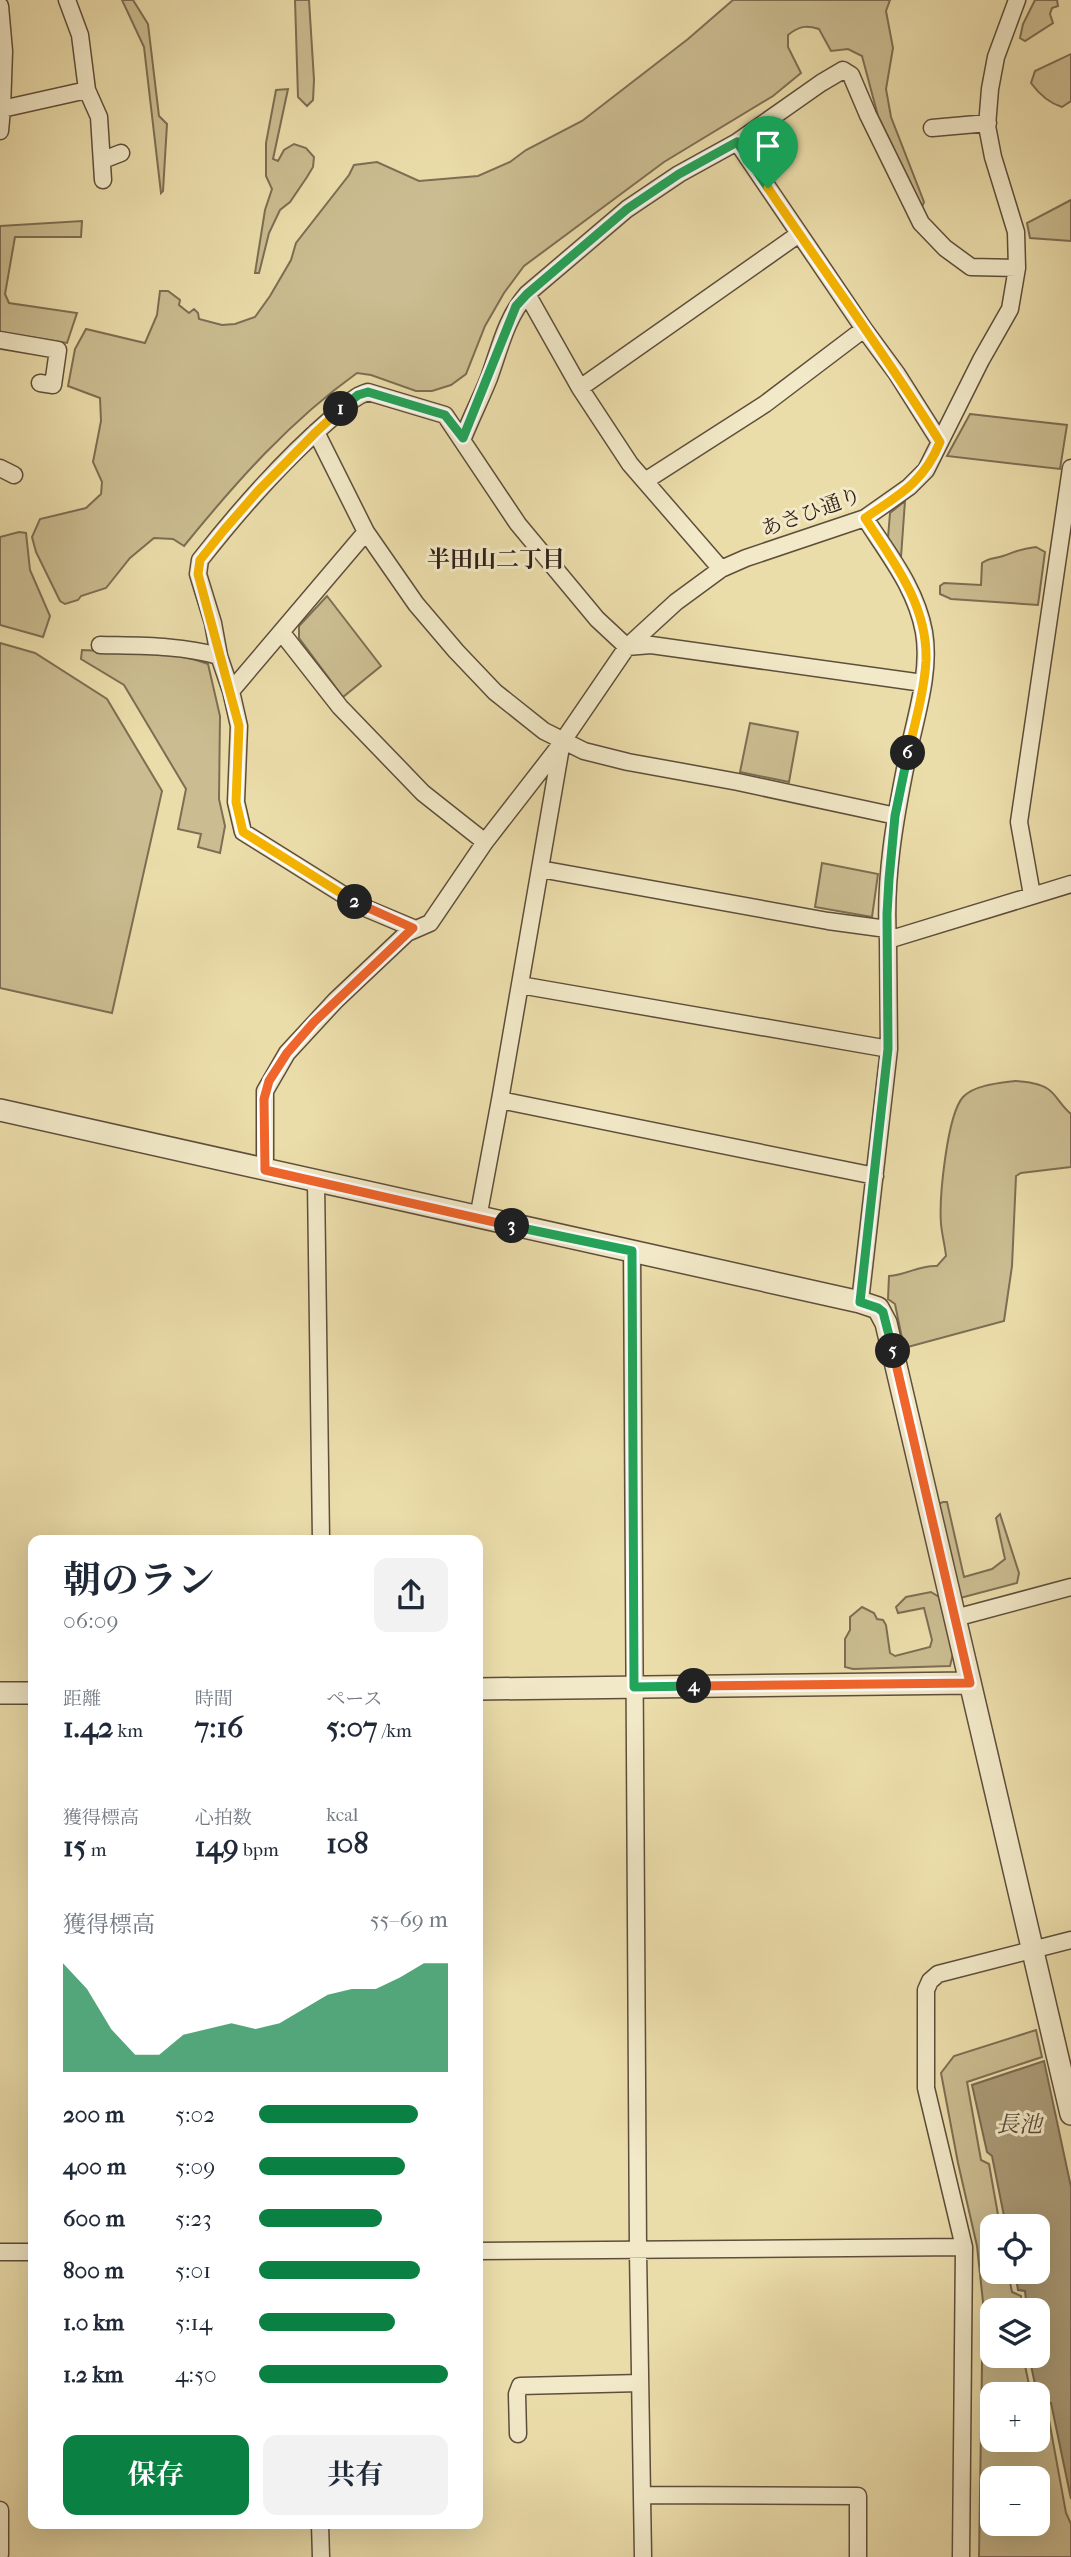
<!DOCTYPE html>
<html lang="ja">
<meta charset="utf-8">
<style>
:root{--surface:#fff;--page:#f2f2f3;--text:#1f2937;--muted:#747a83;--accent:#0b8043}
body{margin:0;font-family:"IM FELL French Canon","Noto Serif JP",serif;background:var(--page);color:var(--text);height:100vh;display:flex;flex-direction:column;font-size:26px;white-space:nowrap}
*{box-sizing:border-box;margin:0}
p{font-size:23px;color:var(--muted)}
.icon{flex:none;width:38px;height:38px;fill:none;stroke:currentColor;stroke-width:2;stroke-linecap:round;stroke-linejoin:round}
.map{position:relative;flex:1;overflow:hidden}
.sheet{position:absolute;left:28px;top:1535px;width:455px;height:994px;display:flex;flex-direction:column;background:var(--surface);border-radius:14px;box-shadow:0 7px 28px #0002}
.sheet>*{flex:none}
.controls{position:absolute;left:980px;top:2214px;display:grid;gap:14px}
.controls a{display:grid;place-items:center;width:70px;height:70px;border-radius:14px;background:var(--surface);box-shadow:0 7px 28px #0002;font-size:35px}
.pin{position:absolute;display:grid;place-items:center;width:60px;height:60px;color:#fff;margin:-72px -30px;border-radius:50% 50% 50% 0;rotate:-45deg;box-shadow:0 0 7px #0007}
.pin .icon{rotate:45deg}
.km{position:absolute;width:35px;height:35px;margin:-18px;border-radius:50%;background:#222;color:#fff;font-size:19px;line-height:35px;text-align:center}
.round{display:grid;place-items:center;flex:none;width:74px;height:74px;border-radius:14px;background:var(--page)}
.head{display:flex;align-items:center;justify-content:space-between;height:119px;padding:0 35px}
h1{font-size:38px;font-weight:700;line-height:52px}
.stats{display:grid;grid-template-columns:repeat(3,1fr);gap:10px;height:119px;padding:7px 35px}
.stats div{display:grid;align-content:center}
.stats b{font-size:30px;font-weight:700}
.stats small{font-size:19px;font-weight:400}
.stats p{font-size:19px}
.chart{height:196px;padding:14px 35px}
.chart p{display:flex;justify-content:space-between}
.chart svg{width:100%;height:126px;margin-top:7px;fill:var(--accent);opacity:.7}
.primary-button{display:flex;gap:14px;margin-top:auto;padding:14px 35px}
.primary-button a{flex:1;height:80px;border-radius:14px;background:var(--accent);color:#fff;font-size:28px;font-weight:700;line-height:80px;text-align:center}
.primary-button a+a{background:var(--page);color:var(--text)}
ul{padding:0 35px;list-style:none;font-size:23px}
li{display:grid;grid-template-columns:112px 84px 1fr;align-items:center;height:52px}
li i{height:18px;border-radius:9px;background:var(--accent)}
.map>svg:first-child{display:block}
.green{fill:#cbbd91;stroke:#7d6e54;stroke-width:2;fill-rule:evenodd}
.water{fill:#ab9c78;stroke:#796a52;stroke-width:2}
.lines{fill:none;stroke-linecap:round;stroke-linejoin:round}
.minor-casing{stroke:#5e4e3c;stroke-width:19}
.tertiary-casing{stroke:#5e4e3c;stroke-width:24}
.minor{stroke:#f2e9c8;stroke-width:16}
.tertiary{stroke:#f2e9c8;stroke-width:21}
.split-1-casing{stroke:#fff;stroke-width:14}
.split-2-casing{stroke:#fff;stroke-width:14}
.split-3-casing{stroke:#fff;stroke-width:14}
.split-4-casing{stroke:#fff;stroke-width:14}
.split-5-casing{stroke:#fff;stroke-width:14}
.split-6-casing{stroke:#fff;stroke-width:14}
.split-7-casing{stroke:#fff;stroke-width:14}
.split-1{stroke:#22a559;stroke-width:9}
.split-2{stroke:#f5b400;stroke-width:9}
.split-3{stroke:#f0652b;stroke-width:9}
.split-4{stroke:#22a559;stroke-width:9}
.split-5{stroke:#f0652b;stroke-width:9}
.split-6{stroke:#22a559;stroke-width:9}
.split-7{stroke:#f5b400;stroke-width:9}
.labels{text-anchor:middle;stroke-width:6;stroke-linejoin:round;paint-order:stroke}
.street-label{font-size:21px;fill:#2f1f18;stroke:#f2e9c8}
.neighbourhood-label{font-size:23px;font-weight:bold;fill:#2f1f18;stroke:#f2e9c8}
.water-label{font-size:23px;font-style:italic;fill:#5a4b3a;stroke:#f2e9c8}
</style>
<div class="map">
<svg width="1071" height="2557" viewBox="0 0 1071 2557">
<rect width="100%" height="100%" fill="#ebddaa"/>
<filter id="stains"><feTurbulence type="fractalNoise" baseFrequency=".00286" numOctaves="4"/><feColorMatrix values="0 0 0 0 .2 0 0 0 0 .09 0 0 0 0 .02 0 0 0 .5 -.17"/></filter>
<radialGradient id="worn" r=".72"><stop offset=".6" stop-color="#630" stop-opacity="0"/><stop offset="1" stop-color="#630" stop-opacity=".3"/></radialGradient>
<!-- green -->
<path class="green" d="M122,0H133L148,24L159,116L167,124L163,191L161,193L144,47Z
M295,0H309L314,80L313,100L307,106L298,97Z
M733,0H890L886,11L893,48L886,89L891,117L924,202L922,207L878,116L862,56L848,49L831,51L819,29C806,25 799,26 788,35V47L801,73L773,96L664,162L524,266L504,293L485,326L466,374L451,385L432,391H416L371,375L357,373C290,421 236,482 184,546L173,539L154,538L130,558L106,588L81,596L78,600L65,604L60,601L36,552L32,537L40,519L86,508L101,494L102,482L93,462L101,421L100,398L68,386L75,349L86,329L145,343L157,315L160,291H168L180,300L179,305L189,313L194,309L198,313L199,319L222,325L235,324L255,317L270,296L291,260L296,243L349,175L354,165L377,162L419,181L478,176L510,162L526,150L582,121L688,39Z
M1035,0H1057L1058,6L1052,8L1050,14L1053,23L1025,41L1020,38L1023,24Z
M1071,54V101L1062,107C1049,103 1039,94 1031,83L1035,71Z
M288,89L273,159L278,161L284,150L294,144L306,148L314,157L313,167L307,177L290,202L280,210L269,233L259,273H255L265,210L272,189L266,176V143L276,90Z
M1071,200V241L1030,238L1027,223Z
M82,221L81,237H15L5,294L9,303L77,313L67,343L0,332V226Z
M970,414L1067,425L1060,469L947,456Z
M905,501L901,557L888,538L890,513Z
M19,532L26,533L30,570L50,616L43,637L0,625V537Z
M1036,547L1045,552L1038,605L951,599L940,594V586L944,583L981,585L982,563C990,557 995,559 1003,556C1018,551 1018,549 1036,547Z
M327,596L381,666L343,697L299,638V626Z
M0,643L35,653L107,699L162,791L112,1013L0,988Z
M82,650C123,652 169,649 208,664L220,716L219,799L225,826L220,853L198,847L201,834L178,829L186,789L124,685L81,659Z
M750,723L798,732L789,782L740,772Z
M822,863L878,874L872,917L815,907Z
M1015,1081C1026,1082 1039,1083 1048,1089C1056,1094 1061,1106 1071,1114V1167L1021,1173L1016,1176L1012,1266L1004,1321L904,1348L895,1304L888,1299L889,1276C907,1275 919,1265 937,1266L946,1256C945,1246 942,1235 941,1224C939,1198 947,1115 963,1097C974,1085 999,1083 1015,1081Z
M943,1502H947L964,1577L992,1569L1005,1559L996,1518L1000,1514L1019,1573L1017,1583L960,1598L938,1504Z
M931,1592L939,1597L953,1654L950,1666L853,1669L845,1667V1639L850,1630V1617L862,1607L874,1613L877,1619L883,1620L886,1625L890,1653L895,1656L930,1647L932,1640L924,1608L898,1613L896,1607L906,1597Z
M1036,2030L1042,2057L967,2082L981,2160L989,2164L1000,2226H992V2272H1008L1012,2292L1021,2296L1023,2310H992V2356H1023L1031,2394H992V2440H1038V2409H1047L1066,2513L1071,2524V2557H979L983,2302L977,2246L958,2163L941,2073L954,2056ZM992,2478H1038V2524H992Z"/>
<!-- water -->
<path class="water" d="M1044,2061L1071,2187V2499L1051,2403H1039L1029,2356H1038V2310H1027L1025,2291L1018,2290L1015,2272H1038V2226H1006L992,2156L987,2152L972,2085Z"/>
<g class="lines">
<defs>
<path id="minor" d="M67,0L80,35L87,90L99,117L103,180
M0,6L4,51L2,109L87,90
M932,128L988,123
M0,131L2,109
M737,142L821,83L843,70L851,75L868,115L921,223L945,248L971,267L1017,268
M103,160L121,153
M527,294L580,388L630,464L721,569
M0,340L58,350L53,385L40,383
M580,388L799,234
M316,432L366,532L416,604L456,651L495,692L544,731L584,751L628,762L738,782L896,816
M463,438C471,418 481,398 489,378C500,348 506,318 527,294L627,209L679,174L737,142L864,329L897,374L940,442
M0,468L14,475
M645,481L765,404L864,329
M865,518C888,554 916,588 924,632C931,673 915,718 907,759C895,818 884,879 888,940
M282,633L340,707L423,793L485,842
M100,645C141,646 179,645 219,656
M231,691L366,532
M540,869L828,921L887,929
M1032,895L1019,822L1071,468
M413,928L363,907L243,832L236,802L239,726L231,691L219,656L213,623L198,574L200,560C240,509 284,459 333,417C344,407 354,396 368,392L445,415L518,524L597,619L627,647L651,645L923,683
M520,985L889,1049
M500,1100L561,747
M265,1170V1091L287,1053L336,1000L407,933L430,923L485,842L558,748L627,647L676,602L721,569L746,558L865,518L909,487L926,470L981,360L1010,309L1017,268L1016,232L993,157L987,126L990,89L996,57L1017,0
M316,1182L321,1540
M478,1218L500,1100L875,1176
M632,1251L638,2251L643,2557
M860,1302L889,1049L888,940L1071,884
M955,1618L1071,1587
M478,2251L964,2247L926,2088V1990L930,1981L938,1974L1071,1940
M0,2252H33
M518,2434L517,2394L520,2386L640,2383
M642,2495L858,2496V2557
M0,2510V2554
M320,2524L321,2557
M961,2557L964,2247"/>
<path id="tertiary" d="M0,1110L860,1302L878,1308L886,1323L1071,2114
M478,1689L970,1683
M0,1693H33"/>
</defs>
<!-- minor casing -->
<use href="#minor" class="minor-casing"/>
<!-- tertiary casing -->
<use href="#tertiary" class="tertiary-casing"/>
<!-- minor -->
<use href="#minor" class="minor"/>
<!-- tertiary -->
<use href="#tertiary" class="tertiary"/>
</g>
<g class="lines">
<defs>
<path id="split-1" d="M341,409L358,395L368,392L445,415L463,438L516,306L527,294L627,209L679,174L737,142L768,188"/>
<path id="split-2" d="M341,409L316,432L258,491L224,530L200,560L198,574L239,726L236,802L243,832L355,902"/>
<path id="split-3" d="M355,902L413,928L314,1022L287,1053L269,1081L264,1099L265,1170L512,1226"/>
<path id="split-4" d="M512,1226L632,1251L634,1687L694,1686"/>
<path id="split-5" d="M694,1686L970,1683L893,1351"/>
<path id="split-6" d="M893,1351L883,1312L878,1308L860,1302L888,1049L887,914L889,879L895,816L908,753"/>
<path id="split-7" d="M768,188C825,273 886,355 940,442C924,482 899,495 865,518C894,562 928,606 926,661C924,692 915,723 908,753"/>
</defs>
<!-- split-1 casing -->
<use href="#split-1" class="split-1-casing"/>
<!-- split-2 casing -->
<use href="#split-2" class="split-2-casing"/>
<!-- split-3 casing -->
<use href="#split-3" class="split-3-casing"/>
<!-- split-4 casing -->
<use href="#split-4" class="split-4-casing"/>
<!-- split-5 casing -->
<use href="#split-5" class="split-5-casing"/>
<!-- split-6 casing -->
<use href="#split-6" class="split-6-casing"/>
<!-- split-7 casing -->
<use href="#split-7" class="split-7-casing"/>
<!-- split-1 -->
<use href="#split-1" class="split-1"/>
<!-- split-2 -->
<use href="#split-2" class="split-2"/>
<!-- split-3 -->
<use href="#split-3" class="split-3"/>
<!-- split-4 -->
<use href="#split-4" class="split-4"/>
<!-- split-5 -->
<use href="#split-5" class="split-5"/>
<!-- split-6 -->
<use href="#split-6" class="split-6"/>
<!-- split-7 -->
<use href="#split-7" class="split-7"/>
</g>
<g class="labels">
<!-- street labels -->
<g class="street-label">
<text transform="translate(811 512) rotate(-20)" y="7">あさひ通り</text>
</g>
<!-- neighbourhood labels -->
<g class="neighbourhood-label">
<text x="496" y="567">半田山二丁目</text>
</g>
<!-- water labels -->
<g class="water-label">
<text x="1019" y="2132">長池</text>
</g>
</g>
<rect width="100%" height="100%" filter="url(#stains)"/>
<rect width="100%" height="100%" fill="url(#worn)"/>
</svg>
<div class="controls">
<a><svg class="icon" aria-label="locate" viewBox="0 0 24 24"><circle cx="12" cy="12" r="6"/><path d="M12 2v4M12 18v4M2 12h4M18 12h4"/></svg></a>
<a><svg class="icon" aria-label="layers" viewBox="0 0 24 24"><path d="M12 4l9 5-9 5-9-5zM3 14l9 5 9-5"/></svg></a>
<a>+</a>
<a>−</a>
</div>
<div class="pin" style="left:768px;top:188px;background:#1e9e55"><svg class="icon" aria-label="arrive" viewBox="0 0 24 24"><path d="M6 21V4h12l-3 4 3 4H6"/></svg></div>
<b class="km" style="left:341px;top:409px">1</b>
<b class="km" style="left:355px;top:902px">2</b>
<b class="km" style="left:512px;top:1226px">3</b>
<b class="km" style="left:694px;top:1686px">4</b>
<b class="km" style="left:893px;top:1351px">5</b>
<b class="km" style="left:908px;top:753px">6</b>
<section class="sheet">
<div class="head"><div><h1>朝のラン</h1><p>06:09</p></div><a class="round"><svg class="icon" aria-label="share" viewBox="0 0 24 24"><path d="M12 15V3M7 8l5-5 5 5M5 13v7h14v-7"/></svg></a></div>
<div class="stats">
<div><p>距離</p><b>1.42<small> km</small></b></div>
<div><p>時間</p><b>7:16</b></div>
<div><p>ペース</p><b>5:07<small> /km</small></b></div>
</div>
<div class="stats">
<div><p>獲得標高</p><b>15<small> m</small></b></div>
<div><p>心拍数</p><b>149<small> bpm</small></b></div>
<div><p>kcal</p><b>108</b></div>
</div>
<div class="chart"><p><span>獲得標高</span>55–69 m</p>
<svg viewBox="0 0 160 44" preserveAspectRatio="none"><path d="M0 44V6L10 15L20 29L30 38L40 38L50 31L60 29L70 27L80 29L90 27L100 22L110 17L120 15L130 15L140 11L150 6L160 6V44z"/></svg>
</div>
<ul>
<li><b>200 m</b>5:02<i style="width:84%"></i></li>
<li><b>400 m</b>5:09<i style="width:77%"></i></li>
<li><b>600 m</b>5:23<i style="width:65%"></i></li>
<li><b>800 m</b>5:01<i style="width:85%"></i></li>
<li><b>1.0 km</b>5:14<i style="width:72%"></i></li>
<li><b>1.2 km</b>4:50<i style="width:100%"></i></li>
</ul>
<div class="primary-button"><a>保存</a><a>共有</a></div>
</section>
</div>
